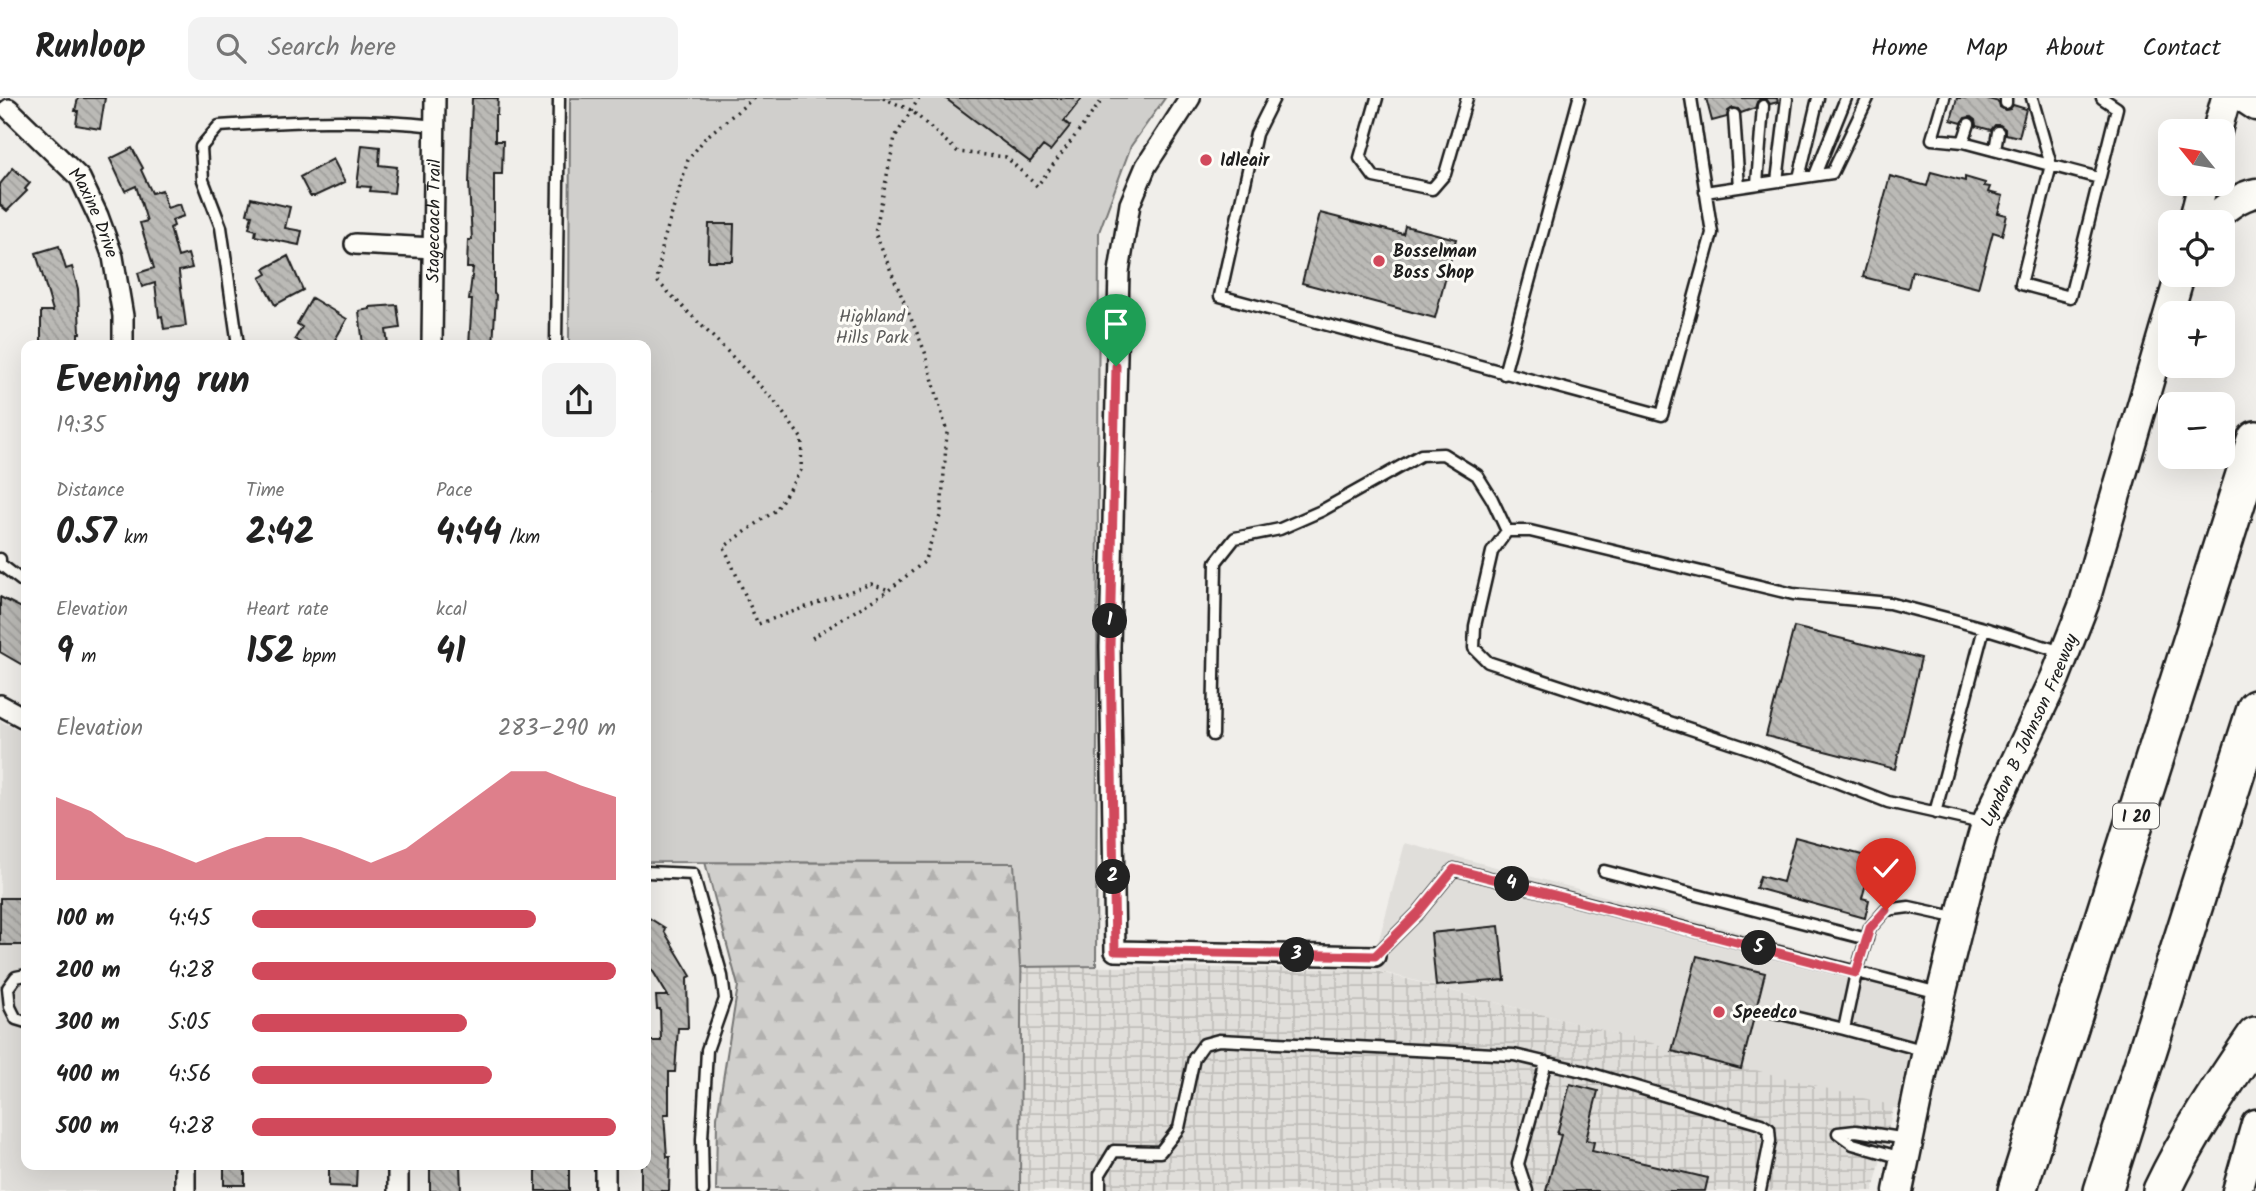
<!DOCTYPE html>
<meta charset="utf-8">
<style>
:root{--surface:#fff;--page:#f2f2f2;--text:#222;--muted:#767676;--line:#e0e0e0;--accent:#d1495b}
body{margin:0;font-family:Kalam,sans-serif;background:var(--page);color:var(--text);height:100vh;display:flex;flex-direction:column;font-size:26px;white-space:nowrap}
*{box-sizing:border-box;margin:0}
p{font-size:23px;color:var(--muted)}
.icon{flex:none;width:38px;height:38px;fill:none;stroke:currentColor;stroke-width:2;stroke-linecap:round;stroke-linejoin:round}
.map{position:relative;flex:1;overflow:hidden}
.side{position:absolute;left:21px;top:242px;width:630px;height:830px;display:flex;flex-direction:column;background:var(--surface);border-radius:14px;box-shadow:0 7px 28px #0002}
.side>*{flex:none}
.needle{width:46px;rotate:300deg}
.controls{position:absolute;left:2158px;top:21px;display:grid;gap:14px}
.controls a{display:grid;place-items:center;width:77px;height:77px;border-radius:14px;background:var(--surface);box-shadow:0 7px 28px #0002;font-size:35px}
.pin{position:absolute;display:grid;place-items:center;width:60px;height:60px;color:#fff;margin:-72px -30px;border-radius:50% 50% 50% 0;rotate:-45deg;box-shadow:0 0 7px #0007}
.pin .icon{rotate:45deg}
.km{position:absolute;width:35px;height:35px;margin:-18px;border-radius:50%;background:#222;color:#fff;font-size:19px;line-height:35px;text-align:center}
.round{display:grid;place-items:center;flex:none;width:74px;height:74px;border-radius:14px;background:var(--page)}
.head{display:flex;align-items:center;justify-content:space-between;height:119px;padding:0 35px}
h1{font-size:38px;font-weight:600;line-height:52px}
.figures{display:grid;grid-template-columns:repeat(3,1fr);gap:10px;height:119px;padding:7px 35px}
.figures div{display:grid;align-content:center}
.figures b{font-size:35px;font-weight:600}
.figures small{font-size:19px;font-weight:400}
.figures p{font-size:19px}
.chart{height:196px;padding:14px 35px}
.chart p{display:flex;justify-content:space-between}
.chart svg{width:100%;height:126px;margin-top:7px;fill:var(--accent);opacity:.7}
ul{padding:0 35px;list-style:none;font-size:23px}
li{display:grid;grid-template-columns:112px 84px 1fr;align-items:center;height:52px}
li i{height:18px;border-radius:9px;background:var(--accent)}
header{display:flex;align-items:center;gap:42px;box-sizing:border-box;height:98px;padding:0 35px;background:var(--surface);border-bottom:2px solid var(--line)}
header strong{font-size:33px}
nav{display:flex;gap:38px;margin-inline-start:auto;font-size:24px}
.search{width:490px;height:63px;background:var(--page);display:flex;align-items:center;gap:18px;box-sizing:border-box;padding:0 24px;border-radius:14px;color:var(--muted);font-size:26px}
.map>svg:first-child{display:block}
.built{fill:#e0deda}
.industrial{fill:url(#industrial-grid)}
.forest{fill:url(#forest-firs);stroke:#767674;stroke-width:2}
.park{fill:#d0cfcc;stroke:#767674;stroke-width:2}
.building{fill:url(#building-back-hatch);stroke:#1c1c1c;stroke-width:2}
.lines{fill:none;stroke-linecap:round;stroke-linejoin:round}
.service-casing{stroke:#1c1c1c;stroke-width:15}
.minor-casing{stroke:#1c1c1c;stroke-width:24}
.secondary-casing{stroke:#1c1c1c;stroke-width:33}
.motorway-casing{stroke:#1c1c1c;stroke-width:42}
.path{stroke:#1c1c1c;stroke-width:3.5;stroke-dasharray:2 5;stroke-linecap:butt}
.service{stroke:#fdfcf7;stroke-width:10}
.minor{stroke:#fdfcf7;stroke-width:19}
.secondary{stroke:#fdfcf7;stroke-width:28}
.motorway{stroke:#fdfcf7;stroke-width:37}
.route-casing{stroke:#fff;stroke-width:14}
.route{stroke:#d1495b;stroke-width:9}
.poi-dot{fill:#d1495b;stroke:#fdfcf7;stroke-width:2.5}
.labels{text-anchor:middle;stroke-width:6;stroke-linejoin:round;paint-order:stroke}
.shield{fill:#fdfcf7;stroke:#605f5e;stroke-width:2}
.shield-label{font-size:16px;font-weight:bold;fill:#1c1c1c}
.poi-label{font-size:18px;font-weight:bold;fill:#1c1c1c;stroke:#fdfcf7;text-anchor:start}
.street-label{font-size:18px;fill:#1c1c1c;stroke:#fdfcf7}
.park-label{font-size:18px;fill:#5b5b5a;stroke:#fdfcf7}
</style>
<header>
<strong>Runloop</strong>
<div class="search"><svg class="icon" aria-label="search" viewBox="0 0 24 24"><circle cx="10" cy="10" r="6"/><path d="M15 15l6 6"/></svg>Search here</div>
<nav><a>Home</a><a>Map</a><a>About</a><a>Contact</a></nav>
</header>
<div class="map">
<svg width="2256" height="1093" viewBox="0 0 2256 1093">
<defs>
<pattern id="industrial-grid" width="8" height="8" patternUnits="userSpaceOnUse" patternTransform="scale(1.75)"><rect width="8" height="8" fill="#e0deda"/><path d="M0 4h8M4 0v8" fill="none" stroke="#c0beba"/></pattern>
<pattern id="forest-firs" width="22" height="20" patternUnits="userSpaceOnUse" patternTransform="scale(1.75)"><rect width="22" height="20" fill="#d0cfcc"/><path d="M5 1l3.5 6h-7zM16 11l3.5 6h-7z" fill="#b2b1af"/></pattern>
<pattern id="building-back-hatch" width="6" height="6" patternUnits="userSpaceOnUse" patternTransform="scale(1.75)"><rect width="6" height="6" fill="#bbbab6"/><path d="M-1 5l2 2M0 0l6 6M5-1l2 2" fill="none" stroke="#a09f9c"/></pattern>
</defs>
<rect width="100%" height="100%" fill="#f0eeea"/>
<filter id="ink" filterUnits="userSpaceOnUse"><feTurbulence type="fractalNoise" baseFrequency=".0143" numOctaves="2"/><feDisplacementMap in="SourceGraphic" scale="14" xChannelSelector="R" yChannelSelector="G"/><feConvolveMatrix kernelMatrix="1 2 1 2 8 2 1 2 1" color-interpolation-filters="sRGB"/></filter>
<g filter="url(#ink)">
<!-- built -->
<path class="built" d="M0,623L26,636V1066H172V1093H0Z
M1405,745L1931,885L1898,1011L1371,871Z"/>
<!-- industrial -->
<path class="industrial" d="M1021,868L1368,871L1894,1008L1873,1093H1020Z"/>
<!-- forest -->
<path class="forest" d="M705,764L1022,765L1020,1093H716L717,1019L738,888Z"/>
<!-- park -->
<path class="park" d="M570,0H1165L1131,48L1099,134L1096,868L1020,869L1014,765L646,764V247H569Z"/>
<!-- building -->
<path class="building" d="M78,0H105L100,31L76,27L78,13H75Z
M472,0H498L497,17H495V43H503L502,76H494V196L496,197L493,247H469L472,202H469L473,170H467L468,142H472L469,85Z
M945,0H1082L1064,23L1070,28L1050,53L1043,48L1030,64Z
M1706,0H1777L1778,4L1770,6L1767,2L1760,1L1757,4L1755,10L1741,15L1738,11L1733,10L1728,13L1727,19L1712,23Z
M1957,0H1985L1999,4L2000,9L2005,12L2010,11L2013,7L2026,11L2019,39L2005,36V31L2000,27H1995L1991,32L1976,28L1975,22L1971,19L1965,20L1962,25L1951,22Z
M362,47L380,49L379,67L397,69L394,95L370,93L371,89L357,88Z
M132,50L143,70L141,72L152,95L162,92L167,110L180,106L184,118L172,122L174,128L170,130L178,159L188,156L192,170L179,173V175L186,228L164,231L162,218L159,219L155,185L142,189L138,175L154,170L140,125L147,123L136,88L125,93L110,61Z
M333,61L345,84L315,98H310L300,79Z
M13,70L30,85L25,91L27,93L7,113L0,107V86Z
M1931,74L1965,83V79L1985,85L1984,88L1990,89L1988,94L2003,98L1998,115L2007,117L2002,137L1993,134L1978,190L1912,173L1908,190L1863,179L1890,78L1927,88Z
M251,100L290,109L285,130L302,133L299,147L255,138L256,132L249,130L252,117L247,116Z
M1320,115L1403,136L1405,128L1456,141L1435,220L1302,185Z
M709,126H734L733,163H708Z
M59,148L66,171L72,169L78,191L80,235H78V246H41V213H53L36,155Z
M288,158L303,192L275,207L260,180L267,176L264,171Z
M312,200L347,221L332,247H305L295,241L302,229L297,226Z
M397,207L400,230L386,232L388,247H363L359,213L370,211V209Z
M0,499L26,512V569L0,554Z
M1794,529L1921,560L1895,671L1766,638Z
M1795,739L1873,760L1862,800L1869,802L1865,820L1756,790L1760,778L1783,784Z
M0,800H26V847H0Z
M646,818L665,830L664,833L691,878L687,880L688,930H678L675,974H669V1016H664L667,1059H670L669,1093H641V1066H646V943H661L660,911H657L656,898H668L646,862Z
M1499,828L1505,882L1436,888L1431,835Z
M1697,858L1765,875L1741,971L1672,953Z
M1570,986L1598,993L1586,1042L1594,1044L1592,1053L1708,1080L1705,1093H1546L1561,1037L1557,1036Z
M224,1066H245V1087H224Z
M329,1066H357L356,1089L329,1088Z
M430,1066H460L461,1093H430Z
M536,1066H569V1093H536Z"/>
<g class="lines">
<defs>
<path id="service" d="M1274,0L1256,36L1220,198L1662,317L1712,135L1691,0
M1377,0L1360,60L1374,79L1432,91L1445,76L1467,0
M1944,0L1932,41L1963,44L2099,80
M2032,0L2051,67L2021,186L2070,199L2117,10L2102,0
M2006,5V0
M1734,17L1739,89
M1963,44L1969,26
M1995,52L1998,34
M1815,77L1846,0
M1799,80L1818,0
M1777,83L1787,1
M1757,86L1763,8
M1705,94L1832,75L1868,0
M238,247L221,129L203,82L201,49L219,28C290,23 364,20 435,28
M556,247L559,0
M1504,276L1579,0
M0,461V466L26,486
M1213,637L1216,464L1235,440L1280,431L1321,413L1421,357L1443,356L1477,377L1492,401L1507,433
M1935,715L1984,530
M1982,725L1888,704L1754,652L1488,564L1474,550L1475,528L1492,454L1507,433H1530L1793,496L1889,505L1984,530L2062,554
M1604,773L1867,841
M646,774L693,776L722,878L725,901L707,952L702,1041L703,1093
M1375,858L1418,815L1454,771L1939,895
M26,877L16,879L8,890L10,909L16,921L26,924
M1769,913L1844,931
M1926,953L1844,931L1856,875L1870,830L1886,812L1909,809L1959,820
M1838,1035L1853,1046L1902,1060
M1838,1035L1856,1033L1907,1041
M1100,1093V1076L1114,1053L1160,1054L1179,1030L1194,960L1204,946L1219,942L1514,957L1582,973L1761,1026L1769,1031L1770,1043L1760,1093
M1527,1093L1518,1066L1546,964"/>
<g id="minor">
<path d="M1190,0L1146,68L1130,106L1119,174L1110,549L1115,853L1375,858"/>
<path id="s1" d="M9,11L80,80L98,118L113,159L123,218V247"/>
<path d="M355,146L434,150"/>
<path id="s2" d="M432,247L435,0"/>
<path d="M0,607L26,621"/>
<path d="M185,1066V1093"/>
<path d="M398,1093V1066"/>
<path d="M605,1093V1066"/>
</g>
<g id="secondary">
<path d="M2244,0L2256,8"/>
<path d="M2217,33L2226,0"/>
<path d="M2193,124L2203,86"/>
<path d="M2210,124C2222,112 2239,98 2256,95"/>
<path id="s3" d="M1898,1093L1927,953L1966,796L1986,726L2055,580L2084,506L2180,177"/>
<path d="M2237,1093L2256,1026"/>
</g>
<path id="motorway" d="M2017,1093L2256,342
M2103,1093L2256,611
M2162,1093C2188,1038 2222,988 2256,938"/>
</defs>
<!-- service casing -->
<use href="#service" class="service-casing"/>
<!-- minor casing -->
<use href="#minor" class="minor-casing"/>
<!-- secondary casing -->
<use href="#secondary" class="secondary-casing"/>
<!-- motorway casing -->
<use href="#motorway" class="motorway-casing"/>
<!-- path -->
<path class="path" d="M754,0L706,39L688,62L663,145L657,183L729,255L775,304L802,341L801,372L776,412L724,449L758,526L871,486L889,492
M883,0L911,12L958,54L1006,59L1037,88L1103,1
M812,540L889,492L924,464L941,415L947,334L925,254L875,135L895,39L919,0"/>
<!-- service -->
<use href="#service" class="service"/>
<!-- minor -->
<use href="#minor" class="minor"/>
<!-- secondary -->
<use href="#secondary" class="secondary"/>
<!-- motorway -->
<use href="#motorway" class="motorway"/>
</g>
</g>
<g class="lines" filter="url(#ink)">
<defs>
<path id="route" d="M1116,268L1110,549L1115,853L1375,858L1418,815L1454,771L1856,875L1870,830L1886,812"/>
</defs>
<!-- route casing -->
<use href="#route" class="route-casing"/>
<!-- route -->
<use href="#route" class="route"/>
</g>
<!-- markers -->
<g class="poi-dot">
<circle cx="1206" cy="62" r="7"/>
<circle cx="1379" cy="163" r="7"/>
<circle cx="1719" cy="914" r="7"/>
</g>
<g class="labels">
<!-- shield labels -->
<rect class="shield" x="2113" y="705.5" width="46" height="25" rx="5"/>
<g class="shield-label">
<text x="2136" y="724">I 20</text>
</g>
<!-- poi labels -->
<g class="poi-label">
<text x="1220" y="68">Idleair</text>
<text x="1393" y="159">Bosselman<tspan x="1393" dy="21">Boss Shop</tspan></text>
<text x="1733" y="920">Speedco</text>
</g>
<!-- street labels -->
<g class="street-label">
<text dy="6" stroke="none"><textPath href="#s1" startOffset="136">Maxine Drive</textPath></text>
<text dy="6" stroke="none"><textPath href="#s2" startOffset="124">Stagecoach Trail</textPath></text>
<text dy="6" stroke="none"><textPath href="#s3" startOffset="481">Lyndon B Johnson Freeway</textPath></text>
</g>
<!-- park labels -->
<g class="park-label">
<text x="872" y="224">Highland<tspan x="872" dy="21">Hills Park</tspan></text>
</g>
</g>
</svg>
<div class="controls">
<a><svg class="needle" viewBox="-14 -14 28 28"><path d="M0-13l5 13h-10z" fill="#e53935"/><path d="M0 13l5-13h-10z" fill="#767676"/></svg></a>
<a><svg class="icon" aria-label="locate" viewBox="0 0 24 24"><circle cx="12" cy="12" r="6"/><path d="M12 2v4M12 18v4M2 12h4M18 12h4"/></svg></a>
<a>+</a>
<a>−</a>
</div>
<div class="pin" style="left:1116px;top:268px;background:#1e9e55"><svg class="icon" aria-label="arrive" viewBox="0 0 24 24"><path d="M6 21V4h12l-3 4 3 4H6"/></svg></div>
<div class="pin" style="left:1886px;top:812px;background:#d93025"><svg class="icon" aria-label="check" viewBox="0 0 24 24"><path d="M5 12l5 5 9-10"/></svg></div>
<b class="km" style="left:1110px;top:523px">1</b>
<b class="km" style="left:1113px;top:779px">2</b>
<b class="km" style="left:1297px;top:857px">3</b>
<b class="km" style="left:1512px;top:786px">4</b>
<b class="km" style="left:1759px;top:850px">5</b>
<section class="side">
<div class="head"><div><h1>Evening run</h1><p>19:35</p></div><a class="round"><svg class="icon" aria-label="share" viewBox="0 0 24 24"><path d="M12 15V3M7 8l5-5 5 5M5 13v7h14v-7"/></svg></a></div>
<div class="figures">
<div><p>Distance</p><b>0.57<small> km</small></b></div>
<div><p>Time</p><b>2:42</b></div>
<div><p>Pace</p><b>4:44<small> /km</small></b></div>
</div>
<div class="figures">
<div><p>Elevation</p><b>9<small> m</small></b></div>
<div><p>Heart rate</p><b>152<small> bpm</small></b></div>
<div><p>kcal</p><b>41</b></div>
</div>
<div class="chart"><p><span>Elevation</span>283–290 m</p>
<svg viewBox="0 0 160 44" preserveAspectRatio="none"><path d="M0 44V15L10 20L20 29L30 33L40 38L50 33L60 29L70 29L80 33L90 38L100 33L110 24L120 15L130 6L140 6L150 11L160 15V44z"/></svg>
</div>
<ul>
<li><b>100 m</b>4:45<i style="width:78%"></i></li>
<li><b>200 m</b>4:28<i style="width:100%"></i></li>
<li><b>300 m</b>5:05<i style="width:59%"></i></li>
<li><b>400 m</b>4:56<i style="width:66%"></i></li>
<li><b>500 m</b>4:28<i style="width:100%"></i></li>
</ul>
</section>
</div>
